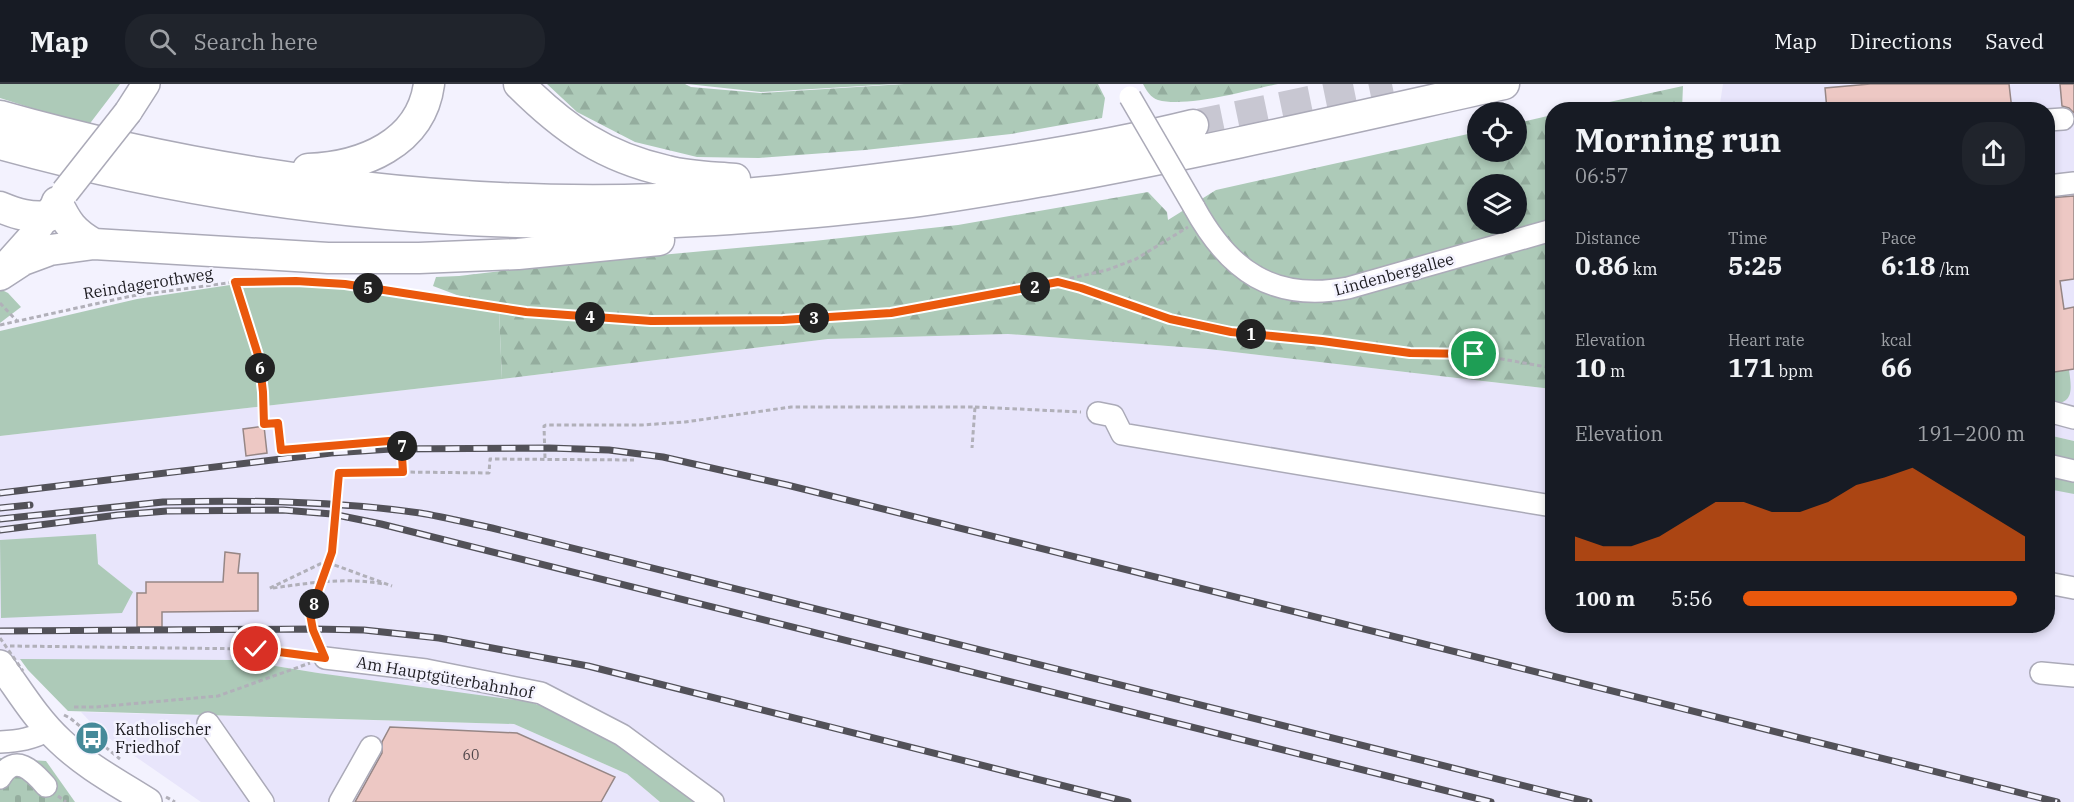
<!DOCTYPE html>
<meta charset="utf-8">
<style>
:root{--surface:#171b24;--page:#20242c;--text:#f1f3f6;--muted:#9ea1a6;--line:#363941;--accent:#ea580c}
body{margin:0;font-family:"IBM Plex Serif",serif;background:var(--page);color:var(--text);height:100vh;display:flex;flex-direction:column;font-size:22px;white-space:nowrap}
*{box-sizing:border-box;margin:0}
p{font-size:20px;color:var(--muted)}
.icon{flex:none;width:33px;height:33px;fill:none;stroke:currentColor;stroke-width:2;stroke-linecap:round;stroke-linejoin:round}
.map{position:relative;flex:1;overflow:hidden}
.details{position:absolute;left:1545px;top:18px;width:510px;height:531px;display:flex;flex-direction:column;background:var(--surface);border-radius:24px;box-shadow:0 3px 9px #0003}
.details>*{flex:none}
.controls{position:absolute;left:1467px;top:18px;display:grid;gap:12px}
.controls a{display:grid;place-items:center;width:60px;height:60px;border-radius:50%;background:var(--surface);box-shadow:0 3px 9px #0003;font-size:30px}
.pin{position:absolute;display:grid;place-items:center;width:51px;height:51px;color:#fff;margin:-26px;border:3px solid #fff;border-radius:50%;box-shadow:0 2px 6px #0007}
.km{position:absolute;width:30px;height:30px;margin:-15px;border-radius:50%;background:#222;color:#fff;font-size:16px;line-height:30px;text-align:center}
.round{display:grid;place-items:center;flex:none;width:63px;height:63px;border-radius:24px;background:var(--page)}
.headline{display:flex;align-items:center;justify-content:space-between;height:102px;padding:0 30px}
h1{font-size:33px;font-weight:700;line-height:45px}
.metrics{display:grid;grid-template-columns:repeat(3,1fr);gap:9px;height:102px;padding:6px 30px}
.metrics div{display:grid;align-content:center}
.metrics b{font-size:26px;font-weight:700}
.metrics small{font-size:16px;font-weight:400}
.metrics p{font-size:16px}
.chart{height:168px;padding:12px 30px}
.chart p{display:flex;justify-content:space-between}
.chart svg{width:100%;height:108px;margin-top:6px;fill:var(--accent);opacity:.7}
ul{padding:0 30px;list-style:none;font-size:20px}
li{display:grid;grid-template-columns:96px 72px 1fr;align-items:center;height:45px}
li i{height:15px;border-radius:8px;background:var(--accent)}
header{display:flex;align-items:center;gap:36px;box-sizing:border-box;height:84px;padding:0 30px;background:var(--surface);border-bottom:2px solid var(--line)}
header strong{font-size:28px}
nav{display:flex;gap:33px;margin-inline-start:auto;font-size:21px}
.search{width:420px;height:54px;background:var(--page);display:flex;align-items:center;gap:15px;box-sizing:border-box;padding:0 21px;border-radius:24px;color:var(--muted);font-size:22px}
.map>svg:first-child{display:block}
.built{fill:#e8e5fb}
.green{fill:#adcab8}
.forest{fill:url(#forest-firs);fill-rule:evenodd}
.cemetery{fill:url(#cemetery-stones)}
.building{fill:#edc8c4;stroke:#968685;stroke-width:1.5}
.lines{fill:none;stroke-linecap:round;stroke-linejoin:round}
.highway-tunnel{stroke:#c8c7d2;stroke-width:30;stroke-dasharray:30 15;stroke-linecap:butt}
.minor-casing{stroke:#abaab8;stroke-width:24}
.major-casing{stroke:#abaab8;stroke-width:30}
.highway-casing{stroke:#abaab8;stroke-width:33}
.path{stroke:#b1b0b9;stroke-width:3;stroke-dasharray:4.5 3;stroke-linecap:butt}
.minor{stroke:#fff;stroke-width:21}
.major{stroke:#fff;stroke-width:27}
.highway{stroke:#fff;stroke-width:30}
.rail-casing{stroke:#525158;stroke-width:7}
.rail{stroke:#f3f2fe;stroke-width:4.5;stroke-dasharray:14;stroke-linecap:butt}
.minor-bridge-casing{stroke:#abaab8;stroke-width:24;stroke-linecap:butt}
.major-bridge-casing{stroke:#abaab8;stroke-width:30;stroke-linecap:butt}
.path-bridge{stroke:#b1b0b9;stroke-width:3;stroke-dasharray:4.5 3;stroke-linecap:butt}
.minor-bridge{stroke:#fff;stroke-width:21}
.major-bridge{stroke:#fff;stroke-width:27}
.route-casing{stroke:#fff;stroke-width:12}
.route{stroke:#ea580c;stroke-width:8}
.labels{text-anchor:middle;stroke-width:5;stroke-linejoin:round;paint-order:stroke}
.number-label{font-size:14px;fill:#504649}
.street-label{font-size:16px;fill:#1c1b20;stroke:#f3f2fe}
.poi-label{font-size:16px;fill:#1c1b20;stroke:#f3f2fe;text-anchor:start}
</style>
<header>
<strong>Map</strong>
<div class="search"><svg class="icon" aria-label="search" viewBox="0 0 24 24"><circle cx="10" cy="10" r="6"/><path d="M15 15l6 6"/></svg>Search here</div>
<nav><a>Map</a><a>Directions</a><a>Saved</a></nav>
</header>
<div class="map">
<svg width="2074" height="718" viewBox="0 0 2074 718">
<defs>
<pattern id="forest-firs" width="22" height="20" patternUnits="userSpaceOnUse" patternTransform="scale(1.5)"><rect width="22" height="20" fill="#adcab8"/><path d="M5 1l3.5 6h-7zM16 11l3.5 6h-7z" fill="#94ad9e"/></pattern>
<pattern id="cemetery-stones" width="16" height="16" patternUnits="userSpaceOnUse" patternTransform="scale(1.5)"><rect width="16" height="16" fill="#adcab8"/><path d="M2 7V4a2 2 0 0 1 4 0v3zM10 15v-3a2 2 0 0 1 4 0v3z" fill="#94ad9e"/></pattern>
</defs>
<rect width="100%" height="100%" fill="#f3f2fe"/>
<!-- built -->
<path class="built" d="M1723,0H2074V357L2048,351V26H1719Z
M1008,250L1208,265L1552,305V542H2048V403L2074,408V718H704L616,653L318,589L239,576H0V352L502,295L828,255Z
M81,628L514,640L627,690L660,718H201L100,648Z"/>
<!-- green -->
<path class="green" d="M0,0H120L88,42L0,14Z
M687,0H896L761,8Z
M230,201L344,202L499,227L502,295L0,352V247L137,215Z
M0,205L8,209L21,223L0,239Z
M2069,286C2072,306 2074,322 2048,319V289Z
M2048,351L2074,357V410L2048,405Z
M96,450L98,480L133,508L122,529L1,534L0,456Z
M20,575L239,576L318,589L530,618L575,634L616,653L704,718H660L627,690L514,640L68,627L28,586Z"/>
<!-- forest -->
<path class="forest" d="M547,0H685L691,3L760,9L904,0H1098L1105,14L1102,34L1011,50L865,66L759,74L697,73L635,58L577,28Z
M1143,0H1278C1249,6 1186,24 1158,16C1151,14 1146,6 1143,0Z
M1683,2L1682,25H1577Z
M1552,31V305L1208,265L1008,250L828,255L502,295L499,227L433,202L436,193L459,192L551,181L814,157L958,141L1148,108L1167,128L1168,136L1216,106L1477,48L1478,68H1516L1517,39ZM1478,100H1516V140H1478Z"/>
<!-- cemetery -->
<path class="cemetery" d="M0,674L46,677L75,718H0Z"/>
<!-- building -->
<path class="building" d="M1870,0H2009L2012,26H1827L1825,4Z
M2060,0H2074V29L2069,24L2062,22Z
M2074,112V195L2060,197L2064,225L2074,223V285L2048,289V114Z
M264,342L267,369L246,372L243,345Z
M225,468L240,470L238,489H258V527L162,528V543H137V509H146V498H223Z
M390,643L517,649L615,693L601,718H355L382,669V658Z"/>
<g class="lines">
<!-- highway-tunnel -->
<path class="highway-tunnel" d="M1193,41L1392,0"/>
<defs>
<path id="minor" d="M2048,36L2063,35
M2048,102L2074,99
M1194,123C1229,187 1273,218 1348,204L1552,146
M2048,327L2074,334
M1098,329L1113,332L1122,350L1552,422
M2048,381L2074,387
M2048,499L2074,504
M325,574L426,586L541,609L622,651L713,718
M2041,589L2074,592
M208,639L263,718
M0,658C19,657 32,655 49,646
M0,694C15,668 33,687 46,702
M340,718L371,663"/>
<path id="major" d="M128,28L146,0
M1,187L34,150L56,119
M0,580C19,606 36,635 60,657C86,682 118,699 148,718"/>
<path id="highway" d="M519,0C564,45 604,73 667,87C689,93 712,93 735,95
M0,32C230,97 481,128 719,112C788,107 856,98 924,89C1014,77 1104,63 1193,41
M0,60C209,118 427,143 644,139C733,137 823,128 911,118C959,112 1007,103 1055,95C1205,68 1355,33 1504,0
M308,85C362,83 421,60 429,0
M57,118C67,139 73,148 94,160
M0,123C17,130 30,134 49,132
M0,191L23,176L50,166L94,160L328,174H419L518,170L659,156"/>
</defs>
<!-- minor casing -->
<use href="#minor" class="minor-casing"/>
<!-- major casing -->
<use href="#major" class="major-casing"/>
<!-- highway casing -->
<use href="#highway" class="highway-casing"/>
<!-- path -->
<path class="path" d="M235,198L259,275L263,308L264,340L278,339L281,366L401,356L403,388L339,389L332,468L329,479L324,478L268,505
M1059,199L1081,204L1170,235L1231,248L1322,257L1410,269L1474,270L1552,284
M0,219L17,237
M0,241L131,212L235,198L257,197L345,200L526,228L651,237L783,236L891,229L1010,208L1107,186L1136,175L1188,143
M975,323L1081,328
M545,374L544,342L546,341H642L685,338L791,323H975L972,364
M403,388L489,389L490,375L634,376
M273,504C309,499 346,493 383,500
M319,558L313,545L310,530L329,479L392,502
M10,562L256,565L309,571
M74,623H96L218,612L310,579
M64,631L70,634L120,675
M58,712L66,718
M166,713L175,718"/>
<!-- minor -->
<use href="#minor" class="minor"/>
<!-- major -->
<use href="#major" class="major"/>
<!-- highway -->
<use href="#highway" class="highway"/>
<defs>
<path id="rail" d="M0,409L331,369L391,365L549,364L609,366L663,373L787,401L2057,718
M0,424L30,421
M0,435L163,418C249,416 335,417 420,429C444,433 468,439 492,444L1589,718
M0,446L118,431L167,427L283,426L332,430L381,440L1491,718
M0,547L313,545L364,546L439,554L588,582L1128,718"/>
</defs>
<!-- rail casing -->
<use href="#rail" class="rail-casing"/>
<!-- rail -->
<use href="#rail" class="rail"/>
<defs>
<path id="minor-bridge" d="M1130,13L1194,123"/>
<path id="major-bridge" d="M65,108L128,28"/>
</defs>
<!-- minor-bridge casing -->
<use href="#minor-bridge" class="minor-bridge-casing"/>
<!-- major-bridge casing -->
<use href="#major-bridge" class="major-bridge-casing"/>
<!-- path-bridge -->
<path class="path-bridge" d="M0,554L23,587"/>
<!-- minor-bridge -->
<use href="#minor-bridge" class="minor-bridge"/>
<!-- major-bridge -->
<use href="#major-bridge" class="major-bridge"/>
</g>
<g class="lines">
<defs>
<path id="route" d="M256,565L325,574L313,546L310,530L332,468L339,389L403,388L401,356L281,366L278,339L264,340L263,308L259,274L235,198L296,197L345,200L526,228L651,237L783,236L891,229L1058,198L1081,204L1170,235L1231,248L1322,257L1410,269L1474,270"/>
</defs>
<!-- route casing -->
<use href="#route" class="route-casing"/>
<!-- route -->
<use href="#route" class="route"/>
</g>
<!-- icons -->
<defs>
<symbol id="bus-disc" viewBox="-11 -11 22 22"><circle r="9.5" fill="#468a99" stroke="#f3f2fe"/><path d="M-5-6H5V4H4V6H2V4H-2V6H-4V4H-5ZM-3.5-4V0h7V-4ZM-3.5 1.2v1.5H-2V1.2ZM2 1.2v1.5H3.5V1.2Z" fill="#fff"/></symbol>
</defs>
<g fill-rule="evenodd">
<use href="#bus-disc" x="73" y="635" width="38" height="38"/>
</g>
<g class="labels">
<!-- number labels -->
<g class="number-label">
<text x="471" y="676">60</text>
</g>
<!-- street labels -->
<g class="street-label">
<text transform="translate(1394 190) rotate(-15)" y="6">Lindenbergallee</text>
<text transform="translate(148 199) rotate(-9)" y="6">Reindagerothweg</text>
<text transform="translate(445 593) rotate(10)" y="6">Am Hauptgüterbahnhof</text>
</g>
<!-- poi labels -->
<g class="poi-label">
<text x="115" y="651">Katholischer<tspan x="115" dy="18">Friedhof</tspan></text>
</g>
</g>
</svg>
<div class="controls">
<a><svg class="icon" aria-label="locate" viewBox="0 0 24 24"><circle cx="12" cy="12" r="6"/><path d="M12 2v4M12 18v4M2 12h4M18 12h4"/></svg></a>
<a><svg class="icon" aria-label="layers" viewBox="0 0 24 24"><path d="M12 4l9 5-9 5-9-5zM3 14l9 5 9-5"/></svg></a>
</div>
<div class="pin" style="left:1474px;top:270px;background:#1e9e55"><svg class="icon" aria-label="arrive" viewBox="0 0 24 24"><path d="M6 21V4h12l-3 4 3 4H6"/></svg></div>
<div class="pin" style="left:256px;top:565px;background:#d93025"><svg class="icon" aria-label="check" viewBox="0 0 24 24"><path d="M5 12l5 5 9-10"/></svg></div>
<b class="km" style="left:1251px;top:250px">1</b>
<b class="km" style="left:1035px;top:203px">2</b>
<b class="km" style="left:814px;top:234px">3</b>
<b class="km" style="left:590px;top:233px">4</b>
<b class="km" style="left:368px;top:204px">5</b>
<b class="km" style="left:260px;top:284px">6</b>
<b class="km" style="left:402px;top:362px">7</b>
<b class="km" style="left:314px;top:520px">8</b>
<section class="details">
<div class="headline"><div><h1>Morning run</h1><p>06:57</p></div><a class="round"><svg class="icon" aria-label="share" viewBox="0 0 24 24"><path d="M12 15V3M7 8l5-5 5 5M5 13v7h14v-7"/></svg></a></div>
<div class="metrics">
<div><p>Distance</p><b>0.86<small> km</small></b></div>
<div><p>Time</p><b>5:25</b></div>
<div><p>Pace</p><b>6:18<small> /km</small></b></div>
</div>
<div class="metrics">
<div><p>Elevation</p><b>10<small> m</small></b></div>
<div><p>Heart rate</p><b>171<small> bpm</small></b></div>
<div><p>kcal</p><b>66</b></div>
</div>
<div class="chart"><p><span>Elevation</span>191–200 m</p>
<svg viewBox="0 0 160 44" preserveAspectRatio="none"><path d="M0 44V34L10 38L20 38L30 34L40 27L50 20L60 20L70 24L80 24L90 20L100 13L110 10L120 6L130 13L140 20L150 27L160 34V44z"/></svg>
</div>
<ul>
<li><b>100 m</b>5:56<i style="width:97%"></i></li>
</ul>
</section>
</div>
